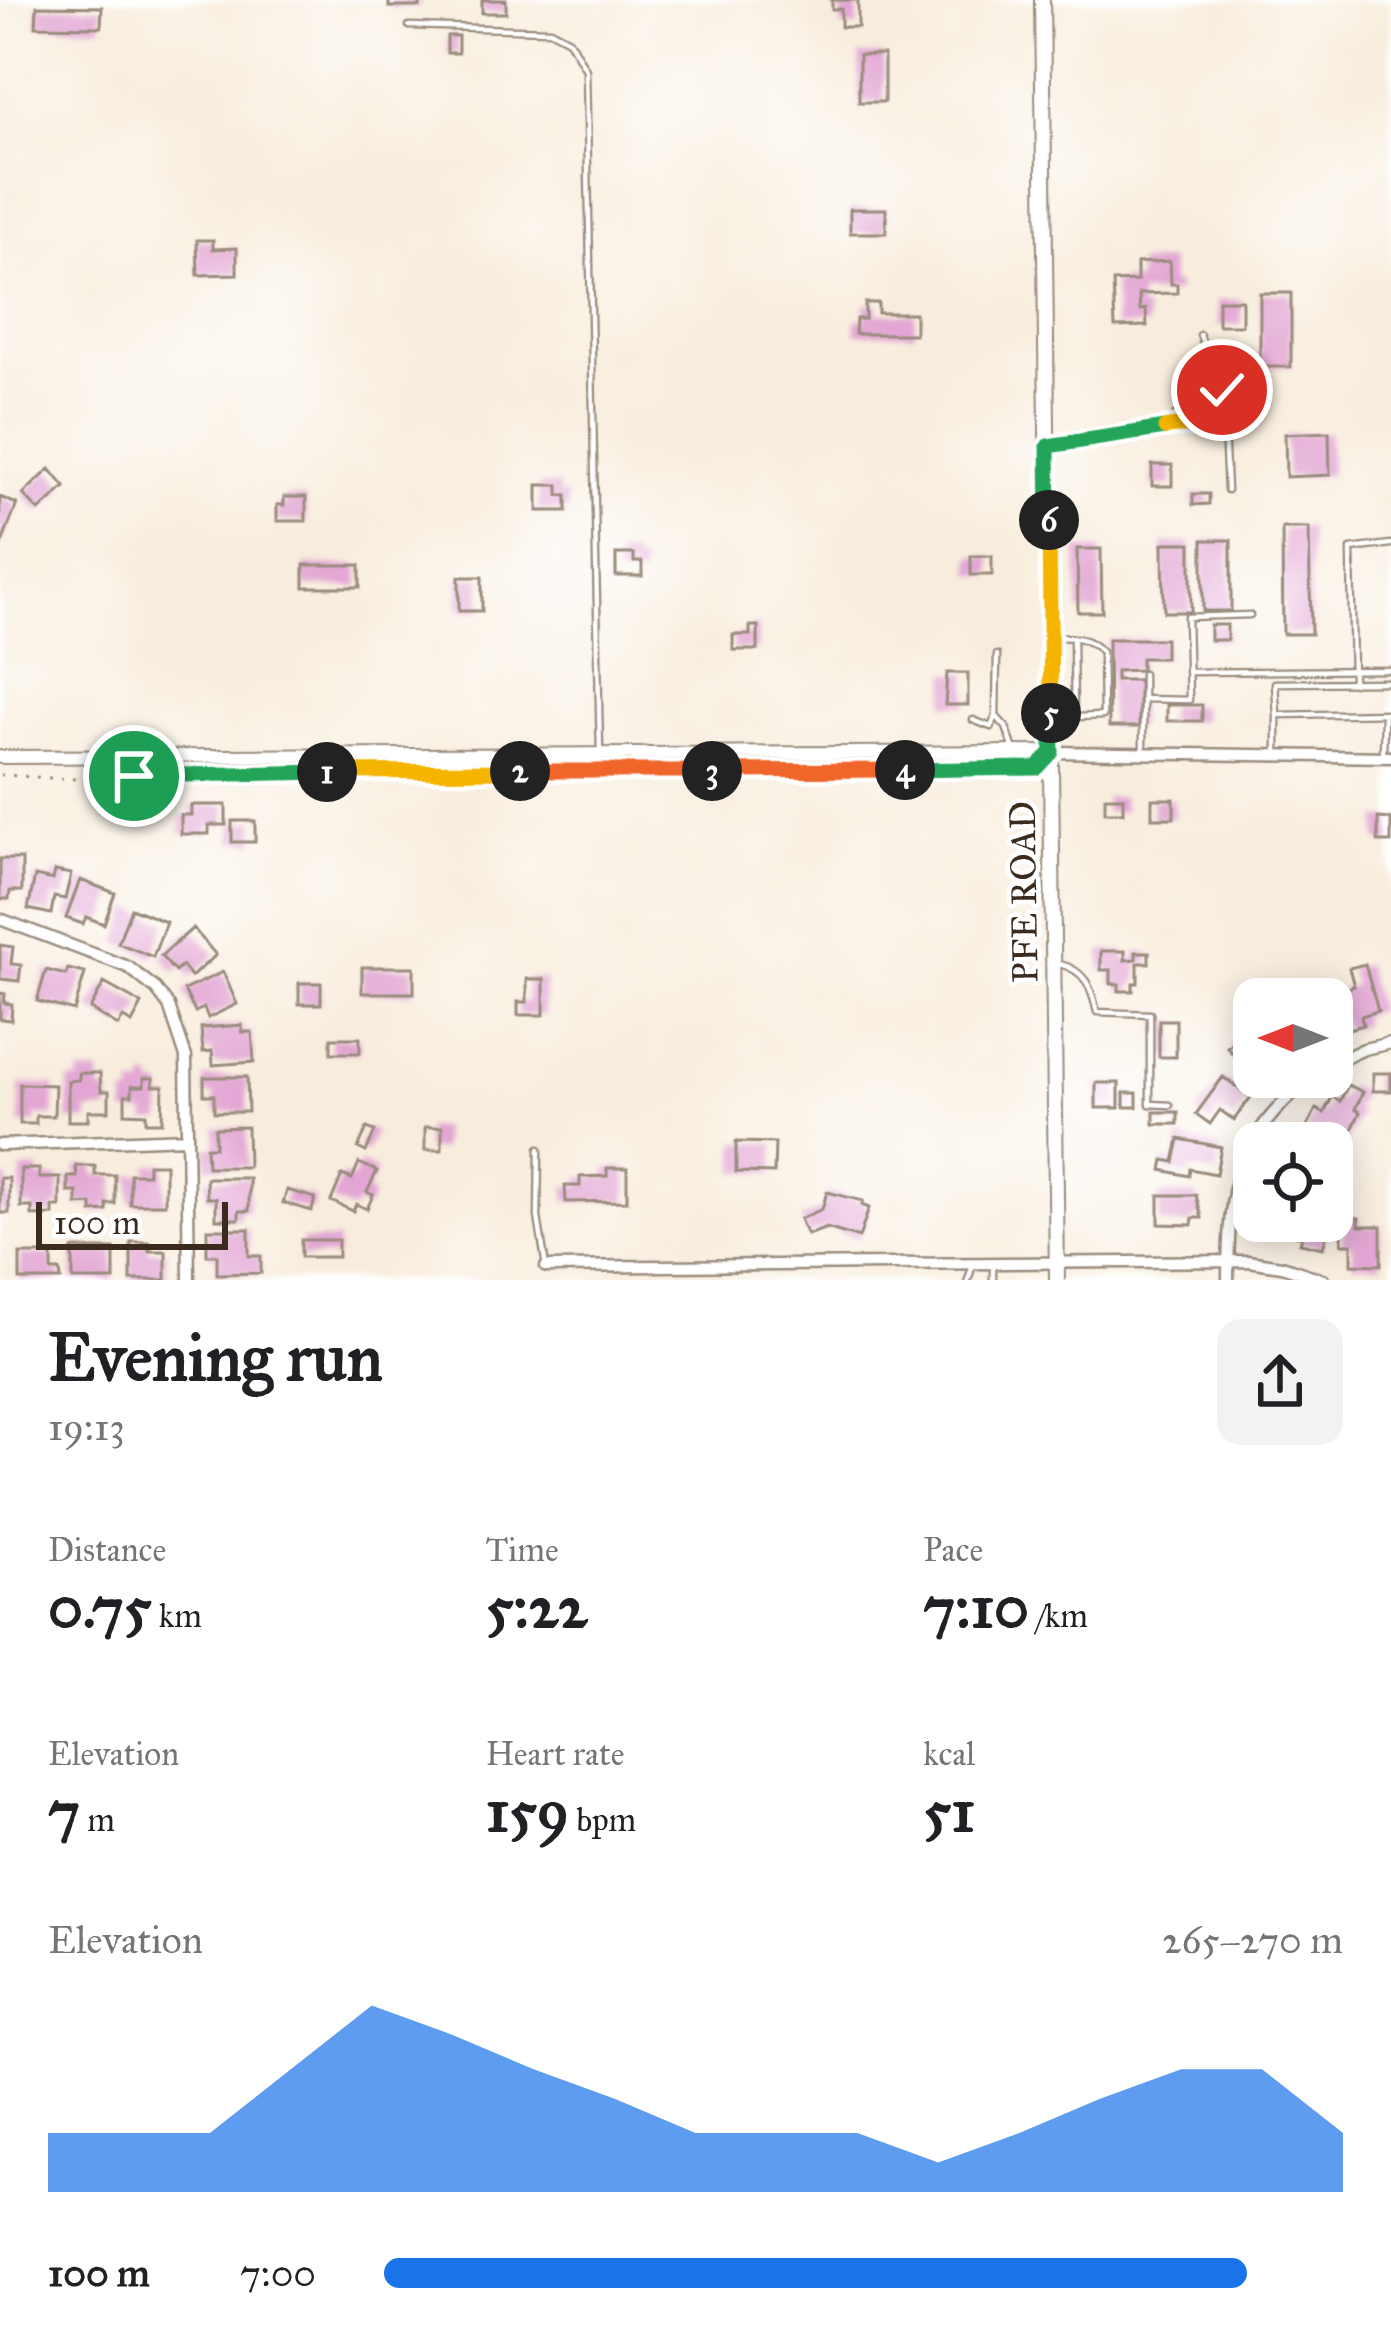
<!DOCTYPE html>
<meta charset="utf-8">
<style>
:root{--surface:#fff;--page:#f2f2f2;--text:#202124;--muted:#757577;--accent:#1a73e8}
body{margin:0;font-family:"IM FELL Great Primer",serif;background:var(--page);color:var(--text);height:100vh;display:flex;flex-direction:column;font-size:45px;white-space:nowrap}
*{box-sizing:border-box;margin:0}
p{font-size:39px;color:var(--muted)}
.icon{flex:none;width:66px;height:66px;fill:none;stroke:currentColor;stroke-width:2;stroke-linecap:round;stroke-linejoin:round}
.map{position:relative;height:1280px;overflow:hidden}
.sheet{display:flex;flex-direction:column;background:var(--surface);flex:1}
.sheet>*{flex:none}
.needle{width:78px;rotate:270deg}
.controls{position:absolute;left:1233px;top:978px;display:grid;gap:24px}
.controls a{display:grid;place-items:center;width:120px;height:120px;border-radius:24px;background:var(--surface);box-shadow:0 6px 30px #0003;font-size:60px}
.scale{position:absolute;left:36px;bottom:30px;width:192px;box-sizing:border-box;padding-left:12px;border:6px solid #3b2a1e;border-top:0;font-size:33px;line-height:42px;white-space:nowrap;color:#3b2a1e;-webkit-text-stroke:9px #fff;paint-order:stroke}
.pin{position:absolute;display:grid;place-items:center;width:102px;height:102px;color:#fff;margin:-51px;border:6px solid #fff;border-radius:50%;box-shadow:0 3px 12px #0007}
.km{position:absolute;width:60px;height:60px;margin:-30px;border-radius:50%;background:#222;color:#fff;font-size:33px;line-height:60px;text-align:center}
.round{display:grid;place-items:center;flex:none;width:126px;height:126px;border-radius:24px;background:var(--page)}
.summary{display:flex;align-items:center;justify-content:space-between;height:204px;padding:0 48px}
h1{font-size:66px;font-weight:700;line-height:90px}
.stats{display:grid;grid-template-columns:repeat(3,1fr);gap:18px;height:204px;padding:12px 48px}
.stats div{display:grid;align-content:center}
.stats b{font-size:60px;font-weight:700}
.stats small{font-size:33px;font-weight:400}
.stats p{font-size:33px}
.chart{height:336px;padding:24px 48px}
.chart p{display:flex;justify-content:space-between}
.chart svg{width:100%;height:216px;margin-top:12px;fill:var(--accent);opacity:.7}
ul{padding:0 48px;list-style:none;font-size:39px}
li{display:grid;grid-template-columns:192px 144px 1fr;align-items:center;height:90px}
li i{height:30px;border-radius:15px;background:var(--accent)}
.map>svg:first-child{display:block}
.building{fill:#e3a6d4}
.lines{fill:none;stroke-linecap:round;stroke-linejoin:round}
.service-casing{stroke:#9a8c7e;stroke-width:9}
.minor-casing{stroke:#9a8c7e;stroke-width:15}
.tertiary-casing{stroke:#9a8c7e;stroke-width:16}
.secondary-casing{stroke:#9a8c7e;stroke-width:18}
.path{stroke:#9a8c7e;stroke-width:3;stroke-dasharray:3 9;stroke-linecap:butt}
.service{stroke:#fff;stroke-width:4.5}
.minor{stroke:#fff;stroke-width:10}
.tertiary{stroke:#fff;stroke-width:12}
.secondary{stroke:#fff;stroke-width:14}
.split-1-casing{stroke:#fff;stroke-width:24}
.split-2-casing{stroke:#fff;stroke-width:24}
.split-3-casing{stroke:#fff;stroke-width:24}
.split-4-casing{stroke:#fff;stroke-width:24}
.split-5-casing{stroke:#fff;stroke-width:24}
.split-6-casing{stroke:#fff;stroke-width:24}
.split-7-casing{stroke:#fff;stroke-width:24}
.split-8-casing{stroke:#fff;stroke-width:24}
.split-1{stroke:#22a559;stroke-width:15}
.split-2{stroke:#f5b400;stroke-width:15}
.split-3{stroke:#f0652b;stroke-width:15}
.split-4{stroke:#f0652b;stroke-width:15}
.split-5{stroke:#22a559;stroke-width:15}
.split-6{stroke:#f5b400;stroke-width:15}
.split-7{stroke:#22a559;stroke-width:15}
.split-8{stroke:#f5b400;stroke-width:15}
.labels{text-anchor:middle;stroke-width:9;stroke-linejoin:round;paint-order:stroke}
.street-label{font-size:36px;fill:#3b2a1e;stroke:#fff}
</style>
<div class="map">
<svg width="1391" height="1280" viewBox="0 0 1391 1280">
<rect width="100%" height="100%" fill="#fff"/>
<filter id="ink" filterUnits="userSpaceOnUse"><feTurbulence type="fractalNoise" baseFrequency=".00833" numOctaves="2"/><feDisplacementMap in="SourceGraphic" scale="24" xChannelSelector="R" yChannelSelector="G"/><feConvolveMatrix kernelMatrix="1 2 1 2 8 2 1 2 1" color-interpolation-filters="sRGB"/></filter>
<filter id="wash" filterUnits="userSpaceOnUse"><feTurbulence type="fractalNoise" baseFrequency=".004" numOctaves="4" result="noise"/><feDisplacementMap in="SourceGraphic" scale="48" xChannelSelector="R" yChannelSelector="G"/><feGaussianBlur stdDeviation="2.7" result="paint"/><feColorMatrix in="noise" values="0 0 0 0 0 0 0 0 0 0 0 0 0 0 0 0 0 1.4 0 .05"/><feComposite in="paint" operator="in"/></filter>
<g filter="url(#wash)">
<rect width="100%" height="100%" fill="#f8eddd"/>
<g id="blocks">
<!-- building -->
<path class="building" d="M389,0H420V7H389Z
M482,0H506V13H482Z
M832,0H858V27H841V9H832Z
M37,6L102,7L101,27L36,26Z
M447,36H458V53H447Z
M859,55H884V102H859Z
M850,209H886V233H850Z
M197,240H213V249L237,248V274L198,275Z
M1170,261L1171,284H1177V293L1139,294L1140,310L1146,309L1147,326L1115,327L1113,282L1137,281V263Z
M1260,293H1291V367H1260Z
M1218,300H1242V325H1218Z
M865,303H878V313H915V334H855L856,319H865Z
M1329,432L1330,475L1286,477L1285,434Z
M1152,465H1172V486H1152Z
M50,469L65,487L39,511L23,494Z
M538,485H559V495H567V511H538Z
M1193,494H1209V504L1193,505Z
M0,497L17,504L0,548Z
M284,497H306V521H277V505H284Z
M1282,528H1309L1311,634H1283Z
M1203,540H1231V611H1203Z
M1163,543H1191V612H1164Z
M1077,549H1101L1102,612H1078Z
M616,554H634V562H642V576H616Z
M971,556H992V575H971Z
M304,565H360V587H304Z
M459,577H482V611H459Z
M1210,625H1227V640H1210Z
M750,626H758V650H733V635H750Z
M1108,639H1165V658H1141V670L1116,671V680H1139V727H1109Z
M947,673H968V705H945Z
M1167,705H1202V721H1167Z
M1105,797H1123V812H1105Z
M1152,799H1174V818H1152Z
M191,805H226V825H209V834H181V815H191Z
M1378,818L1391,819V842H1378Z
M232,821H255V842H232Z
M0,859H22V891H10L9,899H0Z
M55,871L71,874L65,899L54,897L51,914L28,909L35,876L53,880Z
M80,880L115,893L104,924L86,917L83,924L66,918Z
M131,908L166,922L153,957L118,943Z
M193,928L216,955L191,977L182,966L175,972L161,956Z
M0,945L13,947L11,964L21,965L19,981L0,979Z
M1101,951H1125V960L1136,959V952H1149V963H1138V983H1133V991H1119V984H1111V970H1101Z
M1365,964L1378,1011L1361,1016L1363,1025L1345,1030L1334,992L1354,986L1349,968Z
M362,967H414V993H362Z
M68,969L85,973L74,1011L37,1001L46,970L66,975Z
M223,972L237,1004L208,1018L204,1008L195,1012L184,990Z
M527,979H544V1015H518V1002H527Z
M104,983L142,1004L132,1023L123,1018L118,1026L90,1009Z
M299,983H321V1004H299Z
M0,993L5,994L4,1003L12,1004L11,1020L0,1019Z
M1159,1020H1176V1057H1159Z
M242,1025V1032H252L254,1062L213,1065L212,1051L203,1052L201,1028Z
M331,1038H360V1053H331Z
M1254,1038V1064L1246,1070L1227,1047L1235,1041L1241,1049Z
M79,1073H100L101,1091H109V1111H88V1121H68V1081L79,1080Z
M1373,1073H1391V1091H1373Z
M204,1077H247L248,1112H214V1095H204Z
M1223,1077L1251,1097L1234,1120L1220,1110L1210,1124L1196,1114Z
M144,1078H153V1086H163L162,1122H146V1114L125,1113V1095H132V1086H144Z
M1096,1083H1119V1108H1096Z
M20,1084L55,1085L54,1116H36V1124H20Z
M1348,1085L1363,1092L1355,1109L1360,1112L1344,1147L1306,1129L1316,1109L1324,1113L1332,1097L1340,1101Z
M1124,1093H1137V1107H1124Z
M1154,1112H1178V1124H1154Z
M247,1127L248,1167H207L206,1147H215V1128Z
M425,1127H442V1150H425Z
M367,1128L375,1131L366,1152L358,1148Z
M1294,1132L1314,1143H1289Z
M1179,1139L1221,1147L1216,1174L1190,1169L1189,1176L1162,1170L1164,1160L1174,1162Z
M736,1142L775,1143L774,1173L736,1172Z
M359,1163L377,1171L367,1192L373,1195L367,1209L356,1204L353,1211L331,1201L342,1175L352,1179Z
M148,1164H165V1204H130V1174H148Z
M76,1166H95V1175H115V1204H107V1211L92,1212V1204L77,1205V1192H68V1177H77Z
M607,1168H627V1201L566,1202L565,1186H580V1177L607,1176Z
M21,1169H39V1178H60V1207H53V1215L32,1216V1207H21Z
M0,1178H9V1213H0Z
M206,1178H249V1211H239V1219H216V1198H207Z
M287,1190L315,1198L312,1211L283,1203Z
M827,1192L863,1201L862,1205L869,1208L859,1238L827,1228L807,1235L800,1219L822,1209Z
M1159,1195H1196L1202,1218H1193L1192,1225L1159,1224Z
M1342,1217L1359,1218V1226H1381V1265L1352,1264V1244H1342Z
M1255,1221H1287L1284,1233L1254,1225Z
M1299,1221H1330L1323,1248L1300,1243L1302,1237L1296,1235Z
M207,1229H249V1256H261V1273L217,1274V1255H207Z
M301,1240H338V1257H301Z
M131,1242H149V1251H166V1280H131Z
M73,1249H114V1280H73Z
M20,1254H52V1271H60L61,1280H20Z"/>
</g>
</g>
<g filter="url(#ink)">
<use href="#blocks" fill-opacity="0" stroke="#9a8c7e" stroke-width="3"/>
<g class="lines">
<defs>
<path id="service" d="M409,26L550,30L569,40L586,70L600,754
M1179,424L1175,416L1181,409L1196,408L1217,416L1224,430L1227,490
M1053,445L1179,424L1194,428L1214,426L1221,390L1200,335
M1073,639L1074,717
M997,655L996,716L1006,727L1013,747
M1188,672L1391,670
M1391,682L1275,683L1277,715L1391,713
M1353,683L1351,549L1391,544
M1143,699L1189,700L1187,617L1250,615
M1051,718L1103,716L1102,652C1088,637 1075,637 1055,637
M973,720L991,727L996,716
M1143,750V674
M1277,751V715
M1383,757L1384,714
M1060,964C1086,971 1091,987 1097,1012L1150,1014V1104L1170,1105
M539,1149L538,1217L546,1267
M968,1280L972,1268
M993,1280V1263"/>
<path id="minor" d="M1052,752L1391,757
M0,919L128,967L156,989L169,1006L186,1057L189,1280
M1332,1064L1364,1049L1391,1043
M0,1145L187,1138
M546,1267L1248,1261L1282,1266L1324,1280
M1228,1280C1229,1184 1234,1142 1311,1077"/>
<path id="tertiary" d="M0,757L1052,752"/>
<path id="secondary" d="M1042,0L1057,1280"/>
</defs>
<!-- service casing -->
<use href="#service" class="service-casing"/>
<!-- minor casing -->
<use href="#minor" class="minor-casing"/>
<!-- tertiary casing -->
<use href="#tertiary" class="tertiary-casing"/>
<!-- secondary casing -->
<use href="#secondary" class="secondary-casing"/>
<!-- path -->
<path class="path" d="M0,775C51,777 97,784 148,773L1035,768"/>
<!-- service -->
<use href="#service" class="service"/>
<!-- minor -->
<use href="#minor" class="minor"/>
<!-- tertiary -->
<use href="#tertiary" class="tertiary"/>
<!-- secondary -->
<use href="#secondary" class="secondary"/>
</g>
</g>
<g class="lines" filter="url(#ink)">
<defs>
<path id="split-1" d="M134,776L327,772"/>
<path id="split-2" d="M327,772L520,771"/>
<path id="split-3" d="M520,771H712"/>
<path id="split-4" d="M712,771L905,770"/>
<path id="split-5" d="M905,770L1037,768L1052,752L1051,713"/>
<path id="split-6" d="M1049,520L1051,713"/>
<path id="split-7" d="M1049,520L1048,446L1165,428"/>
<path id="split-8" d="M1165,428C1181,423 1196,428 1214,426L1222,390"/>
</defs>
<!-- split-1 casing -->
<use href="#split-1" class="split-1-casing"/>
<!-- split-2 casing -->
<use href="#split-2" class="split-2-casing"/>
<!-- split-3 casing -->
<use href="#split-3" class="split-3-casing"/>
<!-- split-4 casing -->
<use href="#split-4" class="split-4-casing"/>
<!-- split-5 casing -->
<use href="#split-5" class="split-5-casing"/>
<!-- split-6 casing -->
<use href="#split-6" class="split-6-casing"/>
<!-- split-7 casing -->
<use href="#split-7" class="split-7-casing"/>
<!-- split-8 casing -->
<use href="#split-8" class="split-8-casing"/>
<!-- split-1 -->
<use href="#split-1" class="split-1"/>
<!-- split-2 -->
<use href="#split-2" class="split-2"/>
<!-- split-3 -->
<use href="#split-3" class="split-3"/>
<!-- split-4 -->
<use href="#split-4" class="split-4"/>
<!-- split-5 -->
<use href="#split-5" class="split-5"/>
<!-- split-6 -->
<use href="#split-6" class="split-6"/>
<!-- split-7 -->
<use href="#split-7" class="split-7"/>
<!-- split-8 -->
<use href="#split-8" class="split-8"/>
</g>
<g class="labels">
<!-- street labels -->
<g class="street-label">
<text transform="translate(1023 892) rotate(-91)" y="13">PFE ROAD</text>
</g>
</g>
</svg>
<div class="controls">
<a><svg class="needle" viewBox="-14 -14 28 28"><path d="M0-13l5 13h-10z" fill="#e53935"/><path d="M0 13l5-13h-10z" fill="#757577"/></svg></a>
<a><svg class="icon" aria-label="locate" viewBox="0 0 24 24"><circle cx="12" cy="12" r="6"/><path d="M12 2v4M12 18v4M2 12h4M18 12h4"/></svg></a>
</div>
<div class="scale">100 m</div>
<div class="pin" style="left:134px;top:776px;background:#1e9e55"><svg class="icon" aria-label="arrive" viewBox="0 0 24 24"><path d="M6 21V4h12l-3 4 3 4H6"/></svg></div>
<div class="pin" style="left:1222px;top:390px;background:#d93025"><svg class="icon" aria-label="check" viewBox="0 0 24 24"><path d="M5 12l5 5 9-10"/></svg></div>
<b class="km" style="left:327px;top:772px">1</b>
<b class="km" style="left:520px;top:771px">2</b>
<b class="km" style="left:712px;top:771px">3</b>
<b class="km" style="left:905px;top:770px">4</b>
<b class="km" style="left:1051px;top:713px">5</b>
<b class="km" style="left:1049px;top:520px">6</b>
</div>
<section class="sheet">
<div class="summary"><div><h1>Evening run</h1><p>19:13</p></div><a class="round"><svg class="icon" aria-label="share" viewBox="0 0 24 24"><path d="M12 15V3M7 8l5-5 5 5M5 13v7h14v-7"/></svg></a></div>
<div class="stats">
<div><p>Distance</p><b>0.75<small> km</small></b></div>
<div><p>Time</p><b>5:22</b></div>
<div><p>Pace</p><b>7:10<small> /km</small></b></div>
</div>
<div class="stats">
<div><p>Elevation</p><b>7<small> m</small></b></div>
<div><p>Heart rate</p><b>159<small> bpm</small></b></div>
<div><p>kcal</p><b>51</b></div>
</div>
<div class="chart"><p><span>Elevation</span>265–270 m</p>
<svg viewBox="0 0 160 44" preserveAspectRatio="none"><path d="M0 44V32L10 32L20 32L30 19L40 6L50 12L60 19L70 25L80 32L90 32L100 32L110 38L120 32L130 25L140 19L150 19L160 32V44z"/></svg>
</div>
<ul>
<li><b>100 m</b>7:00<i style="width:90%"></i></li>
</ul>
</section>
